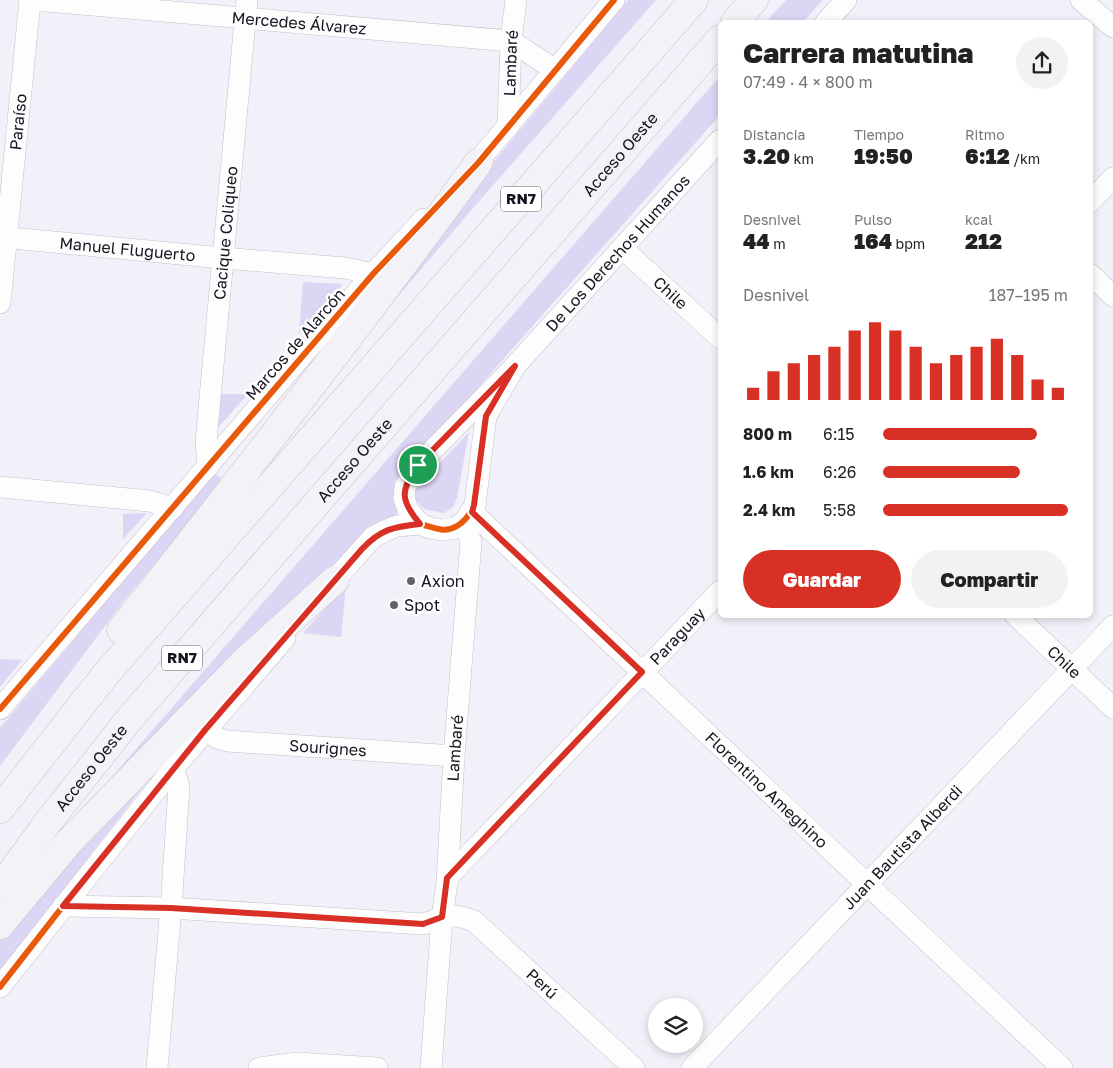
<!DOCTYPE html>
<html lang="es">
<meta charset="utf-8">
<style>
:root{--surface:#fff;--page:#f2f2f2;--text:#222;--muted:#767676;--accent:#d93025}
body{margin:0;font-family:"Golos Text",sans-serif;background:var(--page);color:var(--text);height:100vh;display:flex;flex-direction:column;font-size:19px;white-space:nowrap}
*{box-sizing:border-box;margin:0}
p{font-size:16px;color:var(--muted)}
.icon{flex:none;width:28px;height:28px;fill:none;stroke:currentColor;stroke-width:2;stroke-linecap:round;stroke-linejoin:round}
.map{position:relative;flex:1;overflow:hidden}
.drawer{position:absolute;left:718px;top:20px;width:375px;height:598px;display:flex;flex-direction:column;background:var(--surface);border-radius:8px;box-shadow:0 2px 8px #0003}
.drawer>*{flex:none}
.controls{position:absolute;left:648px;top:998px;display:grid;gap:10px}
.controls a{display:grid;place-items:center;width:55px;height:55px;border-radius:50%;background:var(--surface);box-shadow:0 2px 8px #0003;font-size:25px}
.pin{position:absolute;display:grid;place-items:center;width:42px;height:42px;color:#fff;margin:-21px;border:2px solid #fff;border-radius:50%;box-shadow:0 1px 5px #0007}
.round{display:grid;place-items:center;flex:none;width:52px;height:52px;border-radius:26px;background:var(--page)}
.overview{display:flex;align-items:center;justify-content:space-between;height:85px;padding:0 25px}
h1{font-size:28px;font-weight:800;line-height:38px}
.stats{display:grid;grid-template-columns:repeat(3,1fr);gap:8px;height:85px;padding:5px 25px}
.stats div{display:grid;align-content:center}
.stats b{font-size:21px;font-weight:800}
.stats small{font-size:14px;font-weight:400}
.stats p{font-size:14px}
.chart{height:140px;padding:10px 25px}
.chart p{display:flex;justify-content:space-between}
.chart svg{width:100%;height:90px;margin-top:5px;stroke:var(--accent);stroke-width:6}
.action{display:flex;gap:10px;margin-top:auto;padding:10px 25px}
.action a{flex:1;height:58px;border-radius:30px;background:var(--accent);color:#fff;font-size:20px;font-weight:800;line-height:58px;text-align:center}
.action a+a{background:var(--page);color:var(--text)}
ul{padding:0 25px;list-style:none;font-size:16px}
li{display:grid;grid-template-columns:80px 60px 1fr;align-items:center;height:38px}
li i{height:12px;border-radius:6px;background:var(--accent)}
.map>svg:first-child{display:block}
.green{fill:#dcd5f4}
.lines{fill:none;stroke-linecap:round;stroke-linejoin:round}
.minor-casing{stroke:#c3c1ca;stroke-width:22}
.highway-casing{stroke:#c2c0c9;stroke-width:29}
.minor{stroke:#fdfdfe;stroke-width:21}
.highway{stroke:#f3f2f6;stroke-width:28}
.cycleway-casing{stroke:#fff;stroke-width:9}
.cycleway{stroke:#e8590c;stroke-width:6}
.route-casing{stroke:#fff;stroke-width:10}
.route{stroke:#d93025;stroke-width:6}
.poi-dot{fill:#63616b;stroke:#fff;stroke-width:2}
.labels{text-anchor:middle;stroke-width:5;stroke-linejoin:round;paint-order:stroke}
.shield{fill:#fff;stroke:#5c5a62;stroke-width:1}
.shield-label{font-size:15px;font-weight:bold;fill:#16141e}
.street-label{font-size:16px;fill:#16141e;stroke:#fff}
.poi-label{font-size:16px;fill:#16141e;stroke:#fff;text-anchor:start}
</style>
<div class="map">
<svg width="1113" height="1068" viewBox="0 0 1113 1068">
<rect width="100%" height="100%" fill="#f2f0f9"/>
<!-- green -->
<path class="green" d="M628,0H656L473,208L327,380L436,231Z
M786,0H823L803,22H766Z
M720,76V115L395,481L397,520L310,589L110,788L104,786Z
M303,282L343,284L299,334Z
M218,394H248L215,431Z
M469,432L457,498L453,507L444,513L424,509L416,501L415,490Z
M214,473L224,481L123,602L0,766V728Z
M147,513L123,539V514Z
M346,585L341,637L303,633Z
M0,659L22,660L0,687Z
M171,751L0,971V937L69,853Z"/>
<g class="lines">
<defs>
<g id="minor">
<path id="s1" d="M34,0L511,41L555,70"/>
<path d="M1081,0L1113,27"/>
<path d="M826,22L846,0"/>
<path id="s2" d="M508,127L511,41L516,0"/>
<path d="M469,172L614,0"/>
<path d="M1090,202L1113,178"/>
<path id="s3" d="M0,237L223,258L345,268L373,274"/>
<path id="s4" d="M622,248L720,338"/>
<path d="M1090,274L1113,296"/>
<path id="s5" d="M0,303L30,0"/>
<path id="s6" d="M208,467L206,441L247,0"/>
<path d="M0,487L150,501L173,508"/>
<path id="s7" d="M472,512L1062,1068"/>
<path id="s8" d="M420,524L408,510L404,498L405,487L418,465L515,366L720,140"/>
<path d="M324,592L373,537L387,530L397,526L420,524L430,528L442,530L455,528L464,522L475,505L486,416L515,366"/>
<path id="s9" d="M1015,615L1113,708"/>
<path d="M0,709L294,365L373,274L424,219"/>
<path id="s10" d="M205,730L217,738L227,741L454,756"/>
<path id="s11" d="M447,878L720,591"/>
<path id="s12" d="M63,906L171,908L423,924C446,918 449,911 474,921L634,1068"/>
<path d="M0,987L172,770L285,638"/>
<path d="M157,1068L171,908L179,787L177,779L172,770"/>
<path d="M259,1068L297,1063L377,1068"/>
<path id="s13" d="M431,1068L442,917L447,883L454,756L471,542L464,522"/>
<path id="s14" d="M692,1068L1113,626"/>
</g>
<g id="highway">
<path d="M735,22L754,0"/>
<path d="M121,630C243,476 363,321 479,162"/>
<path d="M0,809L106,674L694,0"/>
<path id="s15" d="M0,888L48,822L132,716L720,39"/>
<path d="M0,925L68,843L245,661L335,580"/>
</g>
</defs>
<!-- minor casing -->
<use href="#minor" class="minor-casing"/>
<!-- highway casing -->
<use href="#highway" class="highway-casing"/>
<!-- minor -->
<use href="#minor" class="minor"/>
<!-- highway -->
<use href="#highway" class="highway"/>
<defs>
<path id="cycleway" d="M0,709L373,274L479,162L614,0
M0,987L63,906L205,730L373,537C386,530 405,521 420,524C433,527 444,534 457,526C489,508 476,446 487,416C493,398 506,382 515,366"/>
</defs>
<!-- cycleway casing -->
<use href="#cycleway" class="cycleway-casing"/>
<!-- cycleway -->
<use href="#cycleway" class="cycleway"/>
</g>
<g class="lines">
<defs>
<path id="route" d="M515,366L486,416L474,505L472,512L642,672L447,878L442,917L423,924L171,908L63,906L205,730L362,549C381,529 393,527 420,524C400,500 400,491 418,465Z"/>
</defs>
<!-- route casing -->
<use href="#route" class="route-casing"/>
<!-- route -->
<use href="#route" class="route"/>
</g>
<!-- markers -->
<g class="poi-dot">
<circle cx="411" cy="581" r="5"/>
<circle cx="394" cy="605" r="5"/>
</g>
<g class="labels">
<!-- shield labels -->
<g class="shield">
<rect x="501" y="186.5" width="40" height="25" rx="4"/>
<rect x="162" y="645.5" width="40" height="25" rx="4"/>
</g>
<g class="shield-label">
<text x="521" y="204">RN7</text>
<text x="182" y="663">RN7</text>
</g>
<!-- street labels -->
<g class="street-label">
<text dy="6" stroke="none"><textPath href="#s1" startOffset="266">Mercedes Álvarez</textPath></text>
<text dy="6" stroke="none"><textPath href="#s2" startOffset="64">Lambaré</textPath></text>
<text dy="6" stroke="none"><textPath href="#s5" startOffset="182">Paraíso</textPath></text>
<text dy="6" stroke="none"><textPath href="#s15" startOffset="961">Acceso Oeste</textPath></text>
<text dy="6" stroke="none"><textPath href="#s6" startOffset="235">Cacique Coliqueo</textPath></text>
<text dy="6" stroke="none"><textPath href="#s3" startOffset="128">Manuel Fluguerto</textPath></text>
<text dy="6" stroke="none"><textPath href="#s8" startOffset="359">De Los Derechos Humanos</textPath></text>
<text dy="6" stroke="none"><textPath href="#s4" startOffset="66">Chile</textPath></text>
<text transform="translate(295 344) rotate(-49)" y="6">Marcos de Alarcón</text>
<text dy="6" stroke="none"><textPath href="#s15" startOffset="556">Acceso Oeste</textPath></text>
<text dy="6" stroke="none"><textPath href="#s11" startOffset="334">Paraguay</textPath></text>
<text dy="6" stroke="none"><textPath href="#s9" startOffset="68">Chile</textPath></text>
<text dy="6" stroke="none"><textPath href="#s10" startOffset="126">Sourignes</textPath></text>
<text dy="6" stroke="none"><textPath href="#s13" startOffset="321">Lambaré</textPath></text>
<text dy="6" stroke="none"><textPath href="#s15" startOffset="151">Acceso Oeste</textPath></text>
<text dy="6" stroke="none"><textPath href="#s7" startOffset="405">Florentino Ameghino</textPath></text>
<text dy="6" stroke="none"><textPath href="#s14" startOffset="305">Juan Bautista Alberdi</textPath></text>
<text dy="6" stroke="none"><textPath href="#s12" startOffset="506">Perú</textPath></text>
</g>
<!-- poi labels -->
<g class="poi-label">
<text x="421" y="587">Axion</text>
<text x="404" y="611">Spot</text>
</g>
</g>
</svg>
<div class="controls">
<a><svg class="icon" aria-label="layers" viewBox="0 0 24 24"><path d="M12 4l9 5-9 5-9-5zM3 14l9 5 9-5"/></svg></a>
</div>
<div class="pin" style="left:418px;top:465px;background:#1e9e55"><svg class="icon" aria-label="arrive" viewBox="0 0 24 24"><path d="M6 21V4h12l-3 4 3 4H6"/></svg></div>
<section class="drawer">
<div class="overview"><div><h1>Carrera matutina</h1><p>07:49 · 4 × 800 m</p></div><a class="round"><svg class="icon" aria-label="share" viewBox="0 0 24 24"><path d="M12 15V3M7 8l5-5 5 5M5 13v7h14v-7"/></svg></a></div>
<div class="stats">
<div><p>Distancia</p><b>3.20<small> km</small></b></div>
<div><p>Tiempo</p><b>19:50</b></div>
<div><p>Ritmo</p><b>6:12<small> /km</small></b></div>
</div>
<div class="stats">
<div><p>Desnivel</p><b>44<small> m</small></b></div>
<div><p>Pulso</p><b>164<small> bpm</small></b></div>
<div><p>kcal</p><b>212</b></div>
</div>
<div class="chart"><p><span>Desnivel</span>187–195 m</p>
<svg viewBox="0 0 160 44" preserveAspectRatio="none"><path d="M5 44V38M15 44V30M25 44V26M35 44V22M45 44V18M55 44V10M65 44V6M75 44V10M85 44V18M95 44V26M105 44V22M115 44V18M125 44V14M135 44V22M145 44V34M155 44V38"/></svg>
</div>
<ul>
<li><b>800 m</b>6:15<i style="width:83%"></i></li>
<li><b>1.6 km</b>6:26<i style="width:74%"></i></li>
<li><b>2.4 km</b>5:58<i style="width:100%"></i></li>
</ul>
<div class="action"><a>Guardar</a><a>Compartir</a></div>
</section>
</div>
